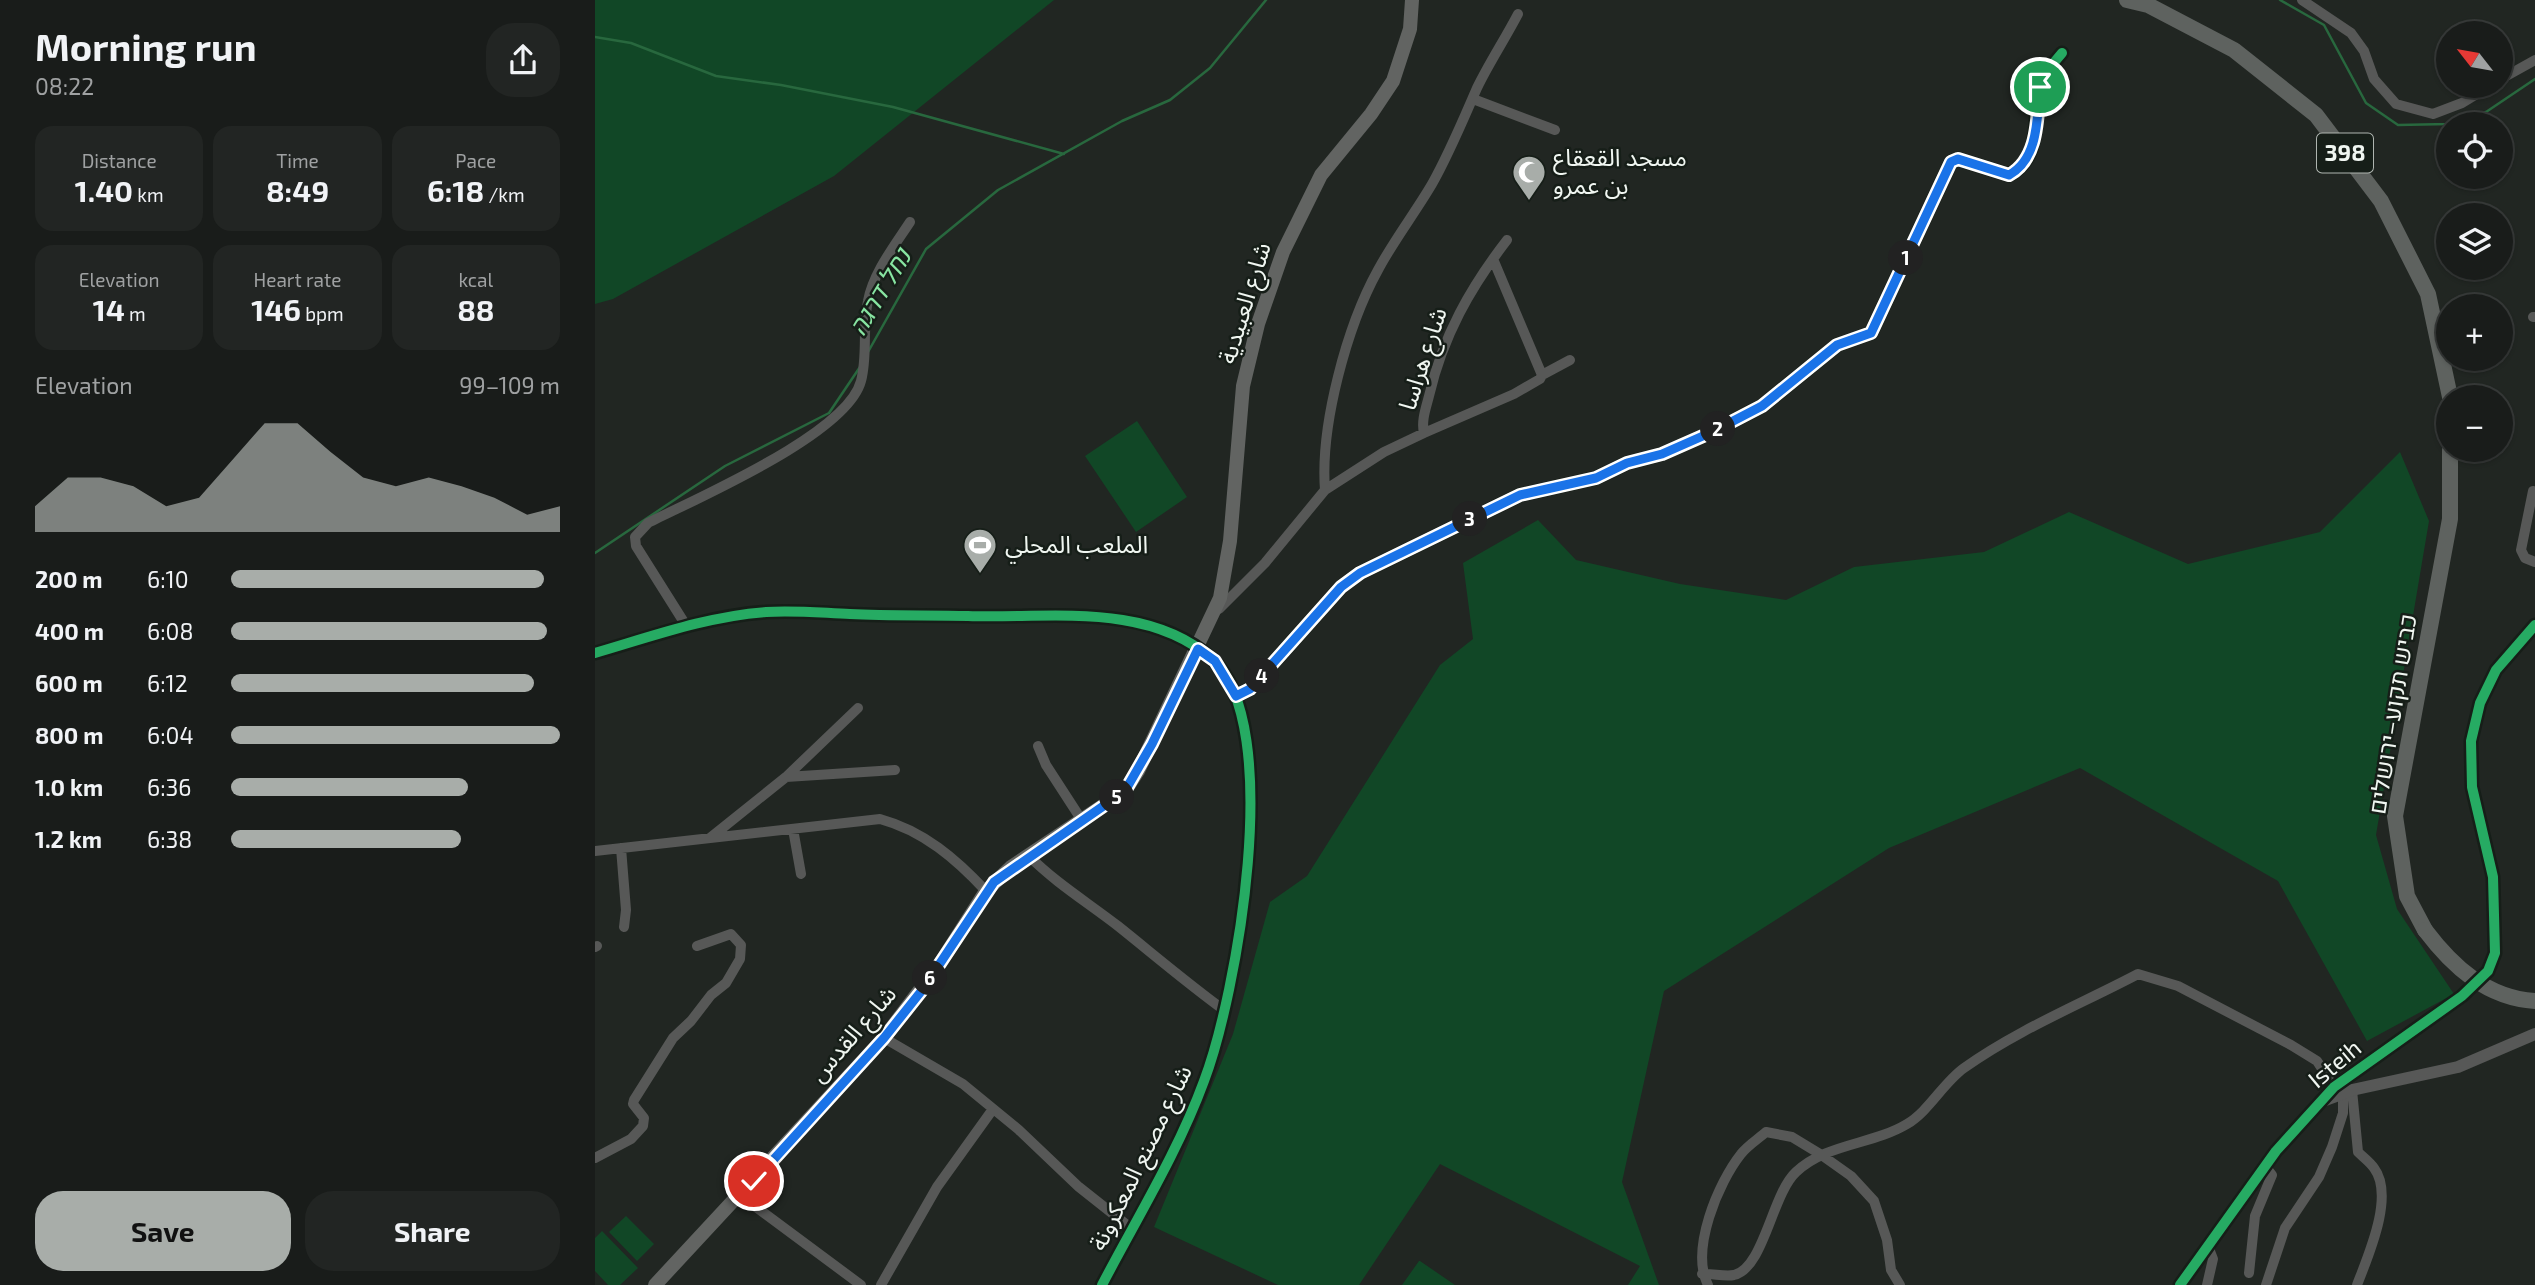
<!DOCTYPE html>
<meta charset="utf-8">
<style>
:root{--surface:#191c1a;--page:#222523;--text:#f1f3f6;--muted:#9fa1a2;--line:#373a39;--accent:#a8ada9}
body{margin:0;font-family:"Exo 2","Noto Sans Arabic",Heebo,sans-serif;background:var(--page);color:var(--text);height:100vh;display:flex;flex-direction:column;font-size:26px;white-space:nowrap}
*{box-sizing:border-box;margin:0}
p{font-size:23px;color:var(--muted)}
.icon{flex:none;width:38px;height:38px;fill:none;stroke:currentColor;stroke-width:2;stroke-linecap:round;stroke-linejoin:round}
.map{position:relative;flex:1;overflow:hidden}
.sheet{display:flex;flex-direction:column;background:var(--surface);width:595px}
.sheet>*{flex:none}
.needle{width:46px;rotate:301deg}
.tools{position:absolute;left:1841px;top:21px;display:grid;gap:14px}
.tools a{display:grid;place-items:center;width:77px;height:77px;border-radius:50%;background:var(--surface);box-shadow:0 2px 5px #0004,0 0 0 2px var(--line);font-size:35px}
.pin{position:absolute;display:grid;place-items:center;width:60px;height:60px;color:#fff;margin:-30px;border:4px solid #fff;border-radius:50%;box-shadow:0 2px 7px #0007}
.km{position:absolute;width:35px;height:35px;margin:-18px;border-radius:50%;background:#222;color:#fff;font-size:19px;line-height:35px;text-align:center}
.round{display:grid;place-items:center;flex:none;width:74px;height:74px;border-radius:28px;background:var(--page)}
.head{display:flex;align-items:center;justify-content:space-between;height:119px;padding:0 35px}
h1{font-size:38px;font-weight:700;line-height:52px}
.stats{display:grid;grid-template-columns:repeat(3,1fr);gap:10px;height:119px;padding:7px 35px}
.stats div{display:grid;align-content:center;border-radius:18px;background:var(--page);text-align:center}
.stats b{font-size:30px;font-weight:700}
.stats small{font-size:19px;font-weight:400}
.stats p{font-size:19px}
.chart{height:196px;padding:14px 35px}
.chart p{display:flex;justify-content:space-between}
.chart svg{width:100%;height:126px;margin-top:7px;fill:var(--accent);opacity:.7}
.primary-button{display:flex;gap:14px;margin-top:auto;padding:14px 35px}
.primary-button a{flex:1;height:80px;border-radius:28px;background:var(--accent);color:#111;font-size:28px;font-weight:700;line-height:80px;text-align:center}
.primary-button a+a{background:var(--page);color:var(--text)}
ul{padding:0 35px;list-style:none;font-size:23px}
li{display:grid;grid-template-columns:112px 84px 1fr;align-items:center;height:52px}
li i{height:18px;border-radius:9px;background:var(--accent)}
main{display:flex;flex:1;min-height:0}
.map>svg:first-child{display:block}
.green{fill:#114726}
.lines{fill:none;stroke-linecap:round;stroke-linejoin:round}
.stream{stroke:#28683e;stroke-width:2.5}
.minor{stroke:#575857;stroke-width:10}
.tertiary{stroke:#575857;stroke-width:12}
.secondary{stroke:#626462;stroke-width:14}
.primary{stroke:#5e625f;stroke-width:16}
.primary-bridge{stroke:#5e625f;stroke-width:16}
.cycleway-casing{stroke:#161e18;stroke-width:15}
.cycleway{stroke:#26ab63;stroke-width:10}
.route-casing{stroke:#fff;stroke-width:14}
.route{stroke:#1a73e8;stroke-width:9}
.labels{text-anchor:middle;stroke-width:5;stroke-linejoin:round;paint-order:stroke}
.shield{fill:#161e18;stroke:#afb5b0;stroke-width:2}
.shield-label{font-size:23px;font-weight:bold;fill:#f0f6f1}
.poi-label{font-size:24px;fill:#f0f6f1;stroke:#161e18;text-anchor:start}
.street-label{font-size:24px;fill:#f0f6f1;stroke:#161e18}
.water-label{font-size:26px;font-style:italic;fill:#88e5a2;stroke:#161e18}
</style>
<main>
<section class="sheet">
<div class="head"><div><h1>Morning run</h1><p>08:22</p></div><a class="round"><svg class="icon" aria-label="share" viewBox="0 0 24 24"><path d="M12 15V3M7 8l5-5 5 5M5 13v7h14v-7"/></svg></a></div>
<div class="stats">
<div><p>Distance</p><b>1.40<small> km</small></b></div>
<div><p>Time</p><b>8:49</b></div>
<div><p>Pace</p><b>6:18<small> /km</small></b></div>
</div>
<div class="stats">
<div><p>Elevation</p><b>14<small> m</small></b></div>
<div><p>Heart rate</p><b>146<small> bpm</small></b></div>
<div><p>kcal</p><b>88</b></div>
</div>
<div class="chart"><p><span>Elevation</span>99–109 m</p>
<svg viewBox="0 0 160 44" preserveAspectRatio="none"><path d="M0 44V35L10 25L20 25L30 28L40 35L50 32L60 19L70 6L80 6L90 16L100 25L110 28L120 25L130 28L140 32L150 38L160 35V44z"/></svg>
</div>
<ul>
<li><b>200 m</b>6:10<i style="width:95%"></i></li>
<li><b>400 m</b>6:08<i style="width:96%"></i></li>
<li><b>600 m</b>6:12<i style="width:92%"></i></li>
<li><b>800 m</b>6:04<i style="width:100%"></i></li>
<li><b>1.0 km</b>6:36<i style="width:72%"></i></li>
<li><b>1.2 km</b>6:38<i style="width:70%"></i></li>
</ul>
<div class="primary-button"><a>Save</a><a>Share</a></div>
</section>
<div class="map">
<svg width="1940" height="1285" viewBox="0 0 1940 1285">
<rect width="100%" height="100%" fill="#212622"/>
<!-- green -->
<path class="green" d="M0,0H459L239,176L18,299L0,304Z
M542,421L592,497L541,532L490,456Z
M1805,452L1834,521L1781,835L1802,909L1859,994L1772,1041L1683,881L1485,768L1294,848L1069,991L1027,1182L1064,1285H1033L1045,1266L845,1164L764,1285H683L559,1227L638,1034L675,902L712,876L845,665L878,639L868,563L943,520L981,560L1085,584L1191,600L1259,567L1389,552L1474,512L1593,564L1725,532Z
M31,1216L59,1244L42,1261L14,1232Z
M7,1231L43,1268L25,1285H13L0,1271V1238Z
M824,1261H825L860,1285H807Z"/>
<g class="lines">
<!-- stream -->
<path class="stream" d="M1685,0L1729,25L1771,103L1803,125L1853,124
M0,37L36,43L121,76L186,85L298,107L469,154
M1853,124L1891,112L1940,79
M273,352L331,249L403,190L527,121L575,100L615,68L671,0
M0,553L130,466L234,413L265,367"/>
<!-- minor -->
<path class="minor" d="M1707,0L1756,33L1769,51L1779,79L1801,104L1838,114L1867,103L1895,86
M1906,79L1940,60
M878,99L960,130
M1938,317H1940
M947,375L975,360
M829,433L919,394L945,379L947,375L898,259
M730,490C725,425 752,326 783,270C799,240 820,213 837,184C854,154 868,120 882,88C894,63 910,39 923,14
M1938,491L1926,550L1930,558L1940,562
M624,609L670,563L730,490L789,452L829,433C826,421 831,408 834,396C848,336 875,288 912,240
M92,627L41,546L40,537L53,523C102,498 252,434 266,381C273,355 267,327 273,301C278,273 300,245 315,222
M641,696L655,689L746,587L765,573L925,495L1001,478L1032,463L1067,454L1117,432L1167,406L1242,345L1276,333L1356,162L1363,159L1414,175C1450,156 1436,114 1446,85C1450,74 1459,62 1467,53
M443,746L451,765L486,819
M191,777L263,708
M198,829L206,874
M115,838L191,777L300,770
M26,848L31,910L29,927
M0,851L285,819C329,831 361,859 391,891
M434,856C461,883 492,902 523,926C558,954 592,983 629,1010
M0,947L2,946
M289,1038L368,1084L424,1130L484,1187L537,1229
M1757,1090L1763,1152C1768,1157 1775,1162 1779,1168C1800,1196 1773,1256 1762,1285
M0,1158L36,1139L48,1126L49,1118L38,1104L39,1100L78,1038L96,1021L116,995L131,983L145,959L146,945L136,934L102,946
M146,1196L266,1285
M1654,1273L1660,1216L1677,1175L1670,1166
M1107,1274C1117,1273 1129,1277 1139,1275C1169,1268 1177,1194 1201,1172C1232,1143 1277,1145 1312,1124C1334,1111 1348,1083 1369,1068C1422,1030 1486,1004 1543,974L1583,986L1696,1045L1722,1061L1739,1087
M286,1285L342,1187L398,1109
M1113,1285C1095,1250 1123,1183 1146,1154C1152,1146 1163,1139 1171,1132L1197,1137L1225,1154L1256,1176L1279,1201L1292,1240L1296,1270L1305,1285
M1612,1285L1618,1259L1613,1246
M1671,1285L1690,1228L1724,1177L1737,1147L1748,1113V1093"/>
<!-- tertiary -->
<path class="tertiary" d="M0,653C55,637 113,616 171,612C199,610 228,613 255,614C294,616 333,615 373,616C452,619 552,601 617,659C691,725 641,997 609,1081C583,1152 542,1218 507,1285
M1730,1100L1757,1090L1863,1067L1940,1034
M1585,1285L1681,1151L1739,1087L1867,996L1893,971L1900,953L1898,877L1877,787L1876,741L1885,703L1901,670L1940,625"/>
<!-- secondary -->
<path class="secondary" d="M60,1285L289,1038L346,962L391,891L416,867L530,791L543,771L625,598L635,541L648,386L663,324L688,252L726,175L776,114L798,81L815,29L817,0"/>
<!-- primary -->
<path class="primary" d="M1532,0L1553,5L1639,50L1721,115L1786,201L1833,294L1855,397
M1830,930L1812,896L1800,816L1855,519V450"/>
<!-- primary-bridge -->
<path class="primary-bridge" d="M1830,930C1858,967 1892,998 1940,1001"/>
<defs>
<path id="cycleway" d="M0,653C55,637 113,616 171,612C199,610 228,613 255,614C294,616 333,615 373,616C452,619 552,601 617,659C691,725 641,997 609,1081C583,1152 542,1218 507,1285
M641,696L655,689L746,587L765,573L925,495L1001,478L1032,463L1067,454L1117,432L1167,406L1242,345L1276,333L1356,162L1363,159L1414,175C1450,156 1436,114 1446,85C1450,74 1459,62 1467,53
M1585,1285L1681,1151L1739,1087L1867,996L1893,971L1900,953L1898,877L1877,787L1876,741L1885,703L1901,670L1940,625"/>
</defs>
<!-- cycleway casing -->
<use href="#cycleway" class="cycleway-casing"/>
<!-- cycleway -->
<use href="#cycleway" class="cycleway"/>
</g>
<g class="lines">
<defs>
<path id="route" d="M159,1181L289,1038L328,989L399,882L530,791L557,744L603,649L620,661L641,696L655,689L746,587L765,573L925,495L1001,478L1032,463L1067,454L1117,432L1167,406L1242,345L1276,333L1356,162L1363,159L1414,175C1444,159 1442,117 1445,87"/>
</defs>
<!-- route casing -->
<use href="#route" class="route-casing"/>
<!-- route -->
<use href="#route" class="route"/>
</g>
<!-- icons -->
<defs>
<symbol id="mosque-pin" viewBox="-11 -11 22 30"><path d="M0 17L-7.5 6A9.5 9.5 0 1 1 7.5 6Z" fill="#a8ada9" stroke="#161e18"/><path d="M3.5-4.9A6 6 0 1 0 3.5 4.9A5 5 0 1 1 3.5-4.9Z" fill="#fff"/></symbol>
<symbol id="stadium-pin" viewBox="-11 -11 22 30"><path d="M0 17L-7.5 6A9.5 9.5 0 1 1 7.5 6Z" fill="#a8ada9" stroke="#161e18"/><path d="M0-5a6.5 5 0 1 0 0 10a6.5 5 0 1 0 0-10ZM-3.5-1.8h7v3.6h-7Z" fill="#fff"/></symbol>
</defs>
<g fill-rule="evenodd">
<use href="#mosque-pin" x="915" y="153" width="38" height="52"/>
<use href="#stadium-pin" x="366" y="526" width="38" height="52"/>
</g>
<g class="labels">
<!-- shield labels -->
<rect class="shield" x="1722" y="133.5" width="56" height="39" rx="5"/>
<g class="shield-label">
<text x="1750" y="161">398</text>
</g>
<!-- poi labels -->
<g class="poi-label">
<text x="958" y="166">مسجد القعقاع<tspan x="958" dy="28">بن عمرو</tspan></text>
<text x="410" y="553">الملعب المحلي</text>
</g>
<!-- street labels -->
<g class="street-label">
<text transform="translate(650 303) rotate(-73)" y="8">شارع العبيدية</text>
<text transform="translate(828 359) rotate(-72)" y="8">شارع هراسا</text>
<text transform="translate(1798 714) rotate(-81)" y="8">כביש תקוע–ירושלים</text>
<text transform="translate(258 1034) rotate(-49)" y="8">شارع القدس</text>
<text transform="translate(1740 1064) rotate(-40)" y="8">Isteih</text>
<text transform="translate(546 1158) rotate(-64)" y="8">شارع مصنع المعكرونة</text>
</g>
<!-- water labels -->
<g class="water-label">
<text transform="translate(285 292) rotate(-59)" y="9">נחל דרגה</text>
</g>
</g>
</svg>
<div class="tools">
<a><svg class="needle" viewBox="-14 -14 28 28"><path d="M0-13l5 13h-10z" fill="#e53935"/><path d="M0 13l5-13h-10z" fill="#9fa1a2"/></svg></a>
<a><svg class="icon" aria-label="locate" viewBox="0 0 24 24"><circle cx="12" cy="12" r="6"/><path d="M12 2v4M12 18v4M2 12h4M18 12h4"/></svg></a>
<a><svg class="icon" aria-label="layers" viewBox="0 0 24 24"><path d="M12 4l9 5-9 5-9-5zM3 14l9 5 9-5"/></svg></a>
<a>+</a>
<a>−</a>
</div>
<div class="pin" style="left:1445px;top:87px;background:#1e9e55"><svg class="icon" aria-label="arrive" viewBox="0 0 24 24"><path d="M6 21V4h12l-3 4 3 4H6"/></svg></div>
<div class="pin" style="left:159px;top:1181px;background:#d93025"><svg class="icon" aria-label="check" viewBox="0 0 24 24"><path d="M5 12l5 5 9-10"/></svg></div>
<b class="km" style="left:1311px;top:258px">1</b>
<b class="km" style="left:1123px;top:429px">2</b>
<b class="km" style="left:875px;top:519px">3</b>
<b class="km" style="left:667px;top:676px">4</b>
<b class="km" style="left:522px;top:797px">5</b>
<b class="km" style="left:335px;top:978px">6</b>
</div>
</main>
